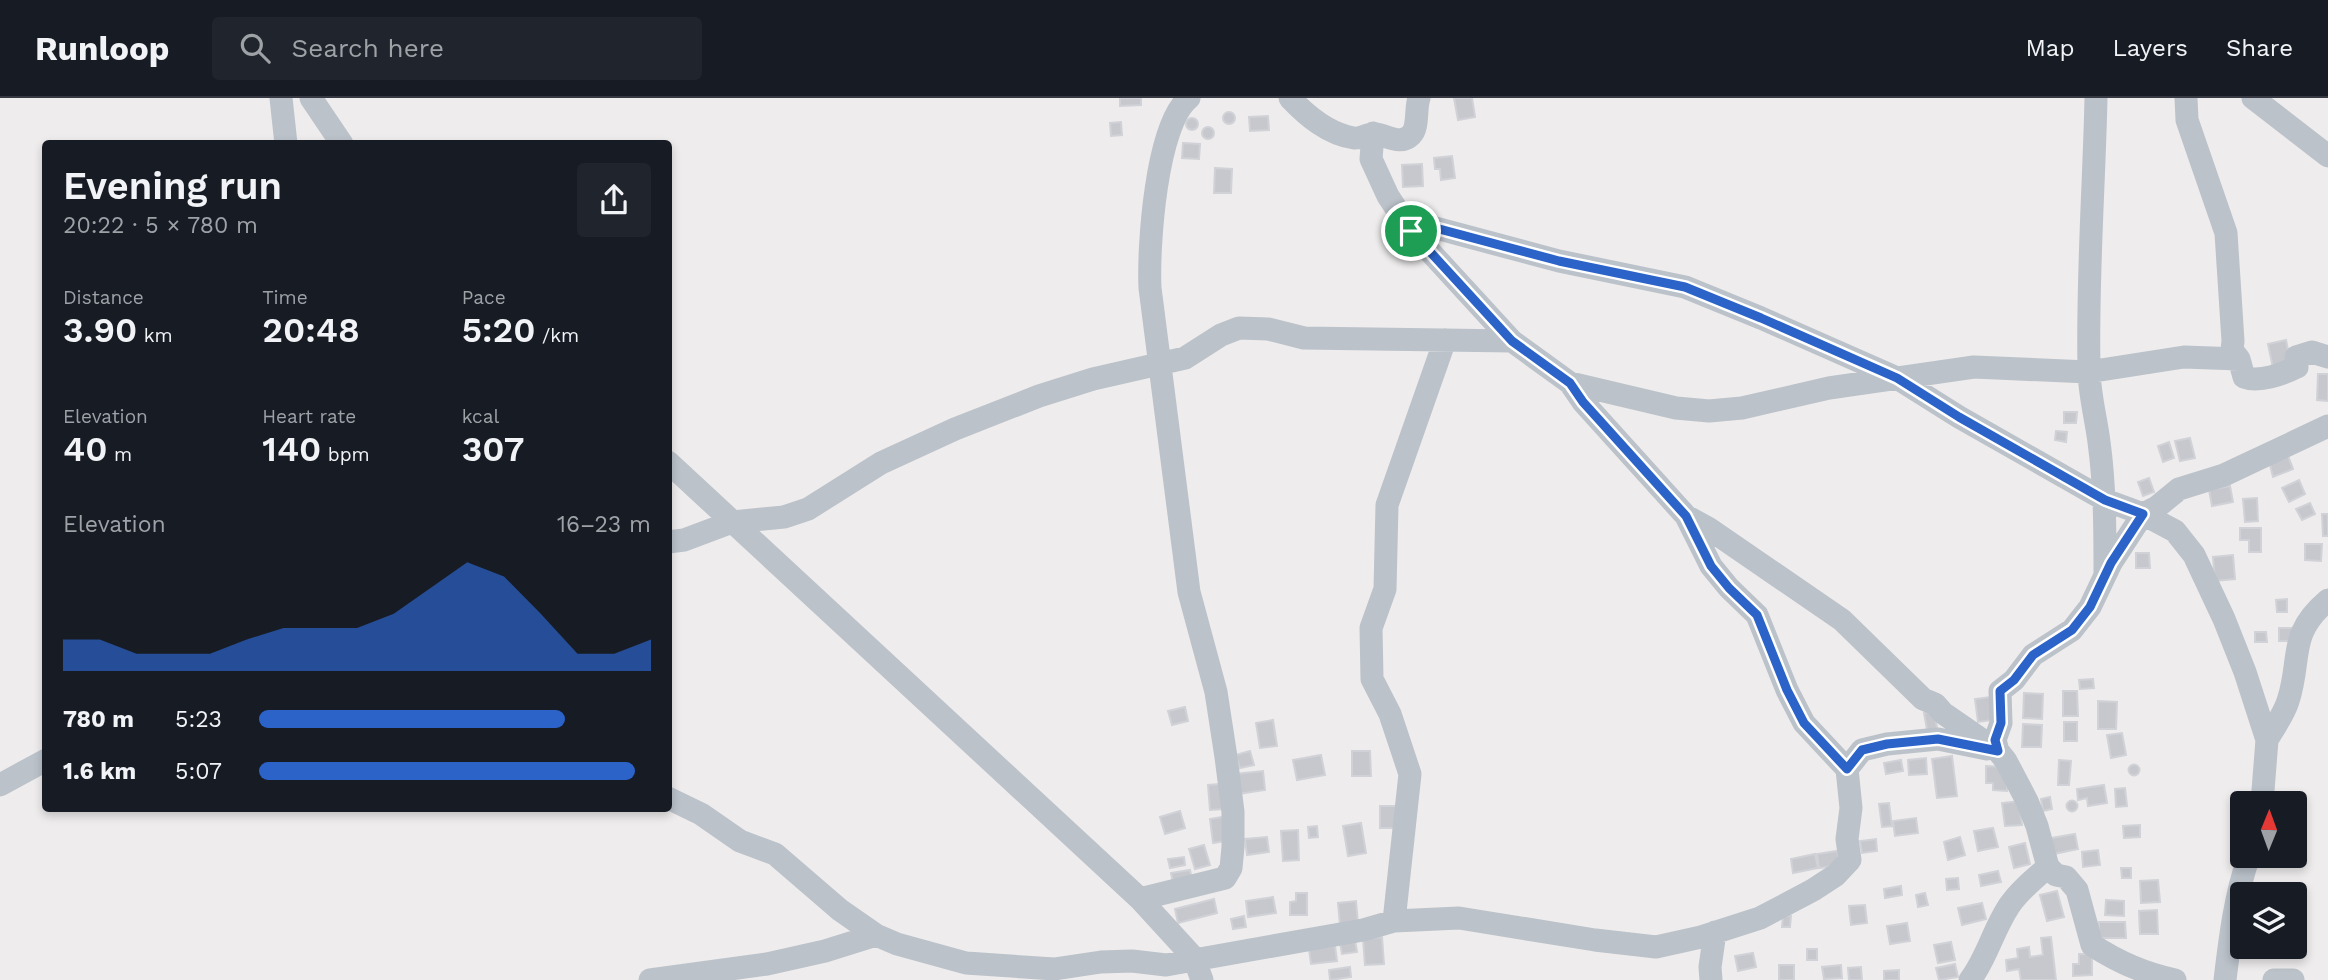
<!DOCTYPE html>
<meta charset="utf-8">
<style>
:root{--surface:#171b24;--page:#20242c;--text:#f1f3f6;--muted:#9ea1a6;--line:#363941;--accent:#2b63c9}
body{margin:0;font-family:"Work Sans",sans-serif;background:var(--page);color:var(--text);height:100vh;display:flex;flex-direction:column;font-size:26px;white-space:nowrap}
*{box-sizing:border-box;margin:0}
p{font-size:23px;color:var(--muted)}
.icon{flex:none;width:38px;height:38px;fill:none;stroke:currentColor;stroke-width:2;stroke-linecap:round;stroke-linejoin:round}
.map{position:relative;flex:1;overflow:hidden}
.drawer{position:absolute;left:42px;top:42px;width:630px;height:672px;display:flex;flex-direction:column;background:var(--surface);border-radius:7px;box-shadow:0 4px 10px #0003}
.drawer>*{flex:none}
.needle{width:46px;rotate:1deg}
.tools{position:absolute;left:2230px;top:693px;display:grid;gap:14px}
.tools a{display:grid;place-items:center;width:77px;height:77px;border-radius:7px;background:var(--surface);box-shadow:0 4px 10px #0003;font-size:35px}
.pin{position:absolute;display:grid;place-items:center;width:60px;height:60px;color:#fff;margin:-30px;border:4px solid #fff;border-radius:50%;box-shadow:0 2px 7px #0007}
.round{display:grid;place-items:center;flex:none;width:74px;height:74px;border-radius:7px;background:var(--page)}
.overview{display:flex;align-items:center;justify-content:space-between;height:119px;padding:0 21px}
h1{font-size:38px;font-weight:600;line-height:52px}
.figures{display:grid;grid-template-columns:repeat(3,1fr);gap:10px;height:119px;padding:7px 21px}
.figures div{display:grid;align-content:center}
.figures b{font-size:35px;font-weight:600}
.figures small{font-size:19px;font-weight:400}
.figures p{font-size:19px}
.chart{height:196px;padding:14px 21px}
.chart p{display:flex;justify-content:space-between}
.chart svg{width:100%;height:126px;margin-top:7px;fill:var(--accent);opacity:.7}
ul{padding:0 21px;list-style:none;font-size:23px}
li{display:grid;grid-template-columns:112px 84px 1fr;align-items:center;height:52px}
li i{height:18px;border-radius:9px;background:var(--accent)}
header{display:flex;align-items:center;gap:42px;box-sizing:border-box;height:98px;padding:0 35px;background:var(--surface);border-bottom:2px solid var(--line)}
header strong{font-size:33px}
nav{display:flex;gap:38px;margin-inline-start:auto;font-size:24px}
.search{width:490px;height:63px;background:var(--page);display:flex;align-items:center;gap:18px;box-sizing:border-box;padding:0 24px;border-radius:7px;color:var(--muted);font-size:26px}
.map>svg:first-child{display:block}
.building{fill:#c7c8ce;stroke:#d0d2d7;stroke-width:2}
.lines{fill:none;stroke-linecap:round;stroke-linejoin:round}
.minor{stroke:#bbc2ca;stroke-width:23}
.route-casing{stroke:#fff;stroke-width:14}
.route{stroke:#2b63c9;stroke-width:9}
</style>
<header>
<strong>Runloop</strong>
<div class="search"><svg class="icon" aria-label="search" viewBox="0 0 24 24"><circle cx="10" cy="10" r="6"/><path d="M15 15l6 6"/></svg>Search here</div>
<nav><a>Map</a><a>Layers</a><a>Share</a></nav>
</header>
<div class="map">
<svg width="2328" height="882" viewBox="0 0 2328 882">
<rect width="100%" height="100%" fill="#eeecec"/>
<!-- building -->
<path class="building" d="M1120,0H1141V7L1120,8Z
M1454,0H1472L1475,19L1458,22Z
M1223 20a6 6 0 1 1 12 0a6 6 0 1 1-12 0Z
M1268,18L1269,32L1250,33L1249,19Z
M1186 26a6 6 0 1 1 12 0a6 6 0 1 1-12 0Z
M1121,24L1122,37L1111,38L1110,25Z
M1202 35a6 6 0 1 1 12 0a6 6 0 1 1-12 0Z
M1183,45L1200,46L1199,61L1182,60Z
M1452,58L1455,80L1441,82L1440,71H1435L1434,60Z
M1422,66L1423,88L1403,89L1402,67Z
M1215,70L1232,71L1231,95H1214Z
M2286,242L2291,267L2273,270L2268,246Z
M2318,276H2328V303L2317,302Z
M2064,314H2077L2076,325H2064Z
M2056,333L2067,334L2066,344L2055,342Z
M2190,340L2195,360L2180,363L2175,343Z
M2169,344L2174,360L2163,364L2158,348Z
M2287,355L2293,371L2273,379L2269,363Z
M2149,380L2154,394L2143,398L2138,384Z
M2299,382L2305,396L2289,404L2282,390Z
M2230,388L2233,404L2212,408L2209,392Z
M2257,400L2258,423L2245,424L2243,401Z
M2310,405L2315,416L2302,422L2296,411Z
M2322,416H2328V438H2323Z
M2240,430H2261V454H2249V442H2240Z
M2305,446H2322L2321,463L2305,462Z
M2136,455H2149L2150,470H2136Z
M2233,457L2235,481L2215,483L2213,459Z
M2287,501V514H2277L2276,502Z
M2279,530H2292V543H2279Z
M2255,534H2266L2267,544H2255Z
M2093,581L2094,590L2080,591L2079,582Z
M2063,593H2077L2078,618H2063Z
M2024,595L2043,596L2042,621L2023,620Z
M1990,599L1993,622L1978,624L1975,601Z
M2098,603L2117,604L2116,631H2098Z
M1185,609L1188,623L1172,627L1168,613Z
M1934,613L1938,635L1928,637L1924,615Z
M1273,622L1277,648L1260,650L1256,625Z
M2064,624H2077V643H2064Z
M2023,626L2042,627L2041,649H2022Z
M2122,635L2126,657L2111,660L2107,637Z
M1250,653L1254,667L1240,670L1236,657Z
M1352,653H1370L1371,678H1352Z
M1321,657L1325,677L1297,682L1293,662Z
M1952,658L1957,698L1937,700L1932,661Z
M1926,660L1927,676L1909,677L1908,662Z
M1901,662L1903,673L1886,676L1884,665Z
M2059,662L2071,663L2069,687H2058Z
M2128.5 672a5.5 5.5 0 1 1 11 0a5.5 5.5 0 1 1-11 0Z
M1986,668L2007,669V693L1993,692V685H1986Z
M1263,673L1265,692L1238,696L1235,676Z
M1220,686L1223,711L1210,712L1208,687Z
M2104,687L2107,705L2088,708L2087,700L2078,702L2077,691Z
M2125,690L2127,708L2116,709L2115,691Z
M2050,699L2052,711L2043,713L2041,701Z
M2066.5 708a5.5 5.5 0 1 1 11 0a5.5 5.5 0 1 1-11 0Z
M2019,703L2022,727L2005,728L2002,705Z
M1889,705L1892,728L1882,729L1879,706Z
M1380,708H1396V730H1380Z
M1180,713L1185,730L1165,736L1160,719Z
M1228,718L1231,742L1213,745L1210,721Z
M1916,720L1918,735L1895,738L1893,723Z
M1361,725L1366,755L1348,758L1343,728Z
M2140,727V739L2124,740L2123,728Z
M1317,728L1318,739L1309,740L1308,729Z
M1993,730L1998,749L1978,753L1974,733Z
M1298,732L1299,762L1283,763L1281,733Z
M2075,736L2078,751L2054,756L2051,740Z
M1267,739L1269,754L1247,757L1245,741Z
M1960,739L1965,757L1948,762L1944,744Z
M1876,741L1877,753L1862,755L1860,743Z
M2025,745L2030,766L2014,770L2009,749Z
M1204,747L1210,767L1195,771L1189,751Z
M2098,752L2100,767L2083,769L2082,754Z
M1837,753L1840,767L1819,770L1817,756Z
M1815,756L1818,770L1793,775L1791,761Z
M1184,759L1185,767L1170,770L1168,761Z
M2121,770H2131V780H2122Z
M1190,772L1192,782L1173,785L1171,775Z
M1998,773L2001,784L1981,788L1979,777Z
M1958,780L1959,791L1947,792L1946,781Z
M2158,782L2160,804L2141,805L2140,783Z
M1901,788L1902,797L1885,800L1884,791Z
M2057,793L2064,819L2047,823L2040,797Z
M1296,795H1307V817H1290V804L1296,803Z
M1925,795L1928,807L1918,809L1916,797Z
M1273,799L1276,815L1248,819L1246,803Z
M1214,801L1217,815L1178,825L1175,811Z
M2106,802L2124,803V818L2105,817Z
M1356,803L1358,825L1340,827L1338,805Z
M1982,805L1986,821L1962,827L1958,810Z
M1865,807L1867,825L1851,827L1849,808Z
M2157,812L2158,836H2140L2139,813Z
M1244,818L1246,829L1233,831L1231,821Z
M1783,818H1791L1790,829H1782Z
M2099,824H2125L2126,840H2099Z
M1907,825L1910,843L1890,846L1887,828Z
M1382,839L1384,866L1365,867L1363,841Z
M2051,839L2056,882H2021L2019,871L2007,873L2006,862L2018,860L2017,851L2029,849L2030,859L2043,857L2041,840Z
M1355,842L1357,854L1342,856L1340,845Z
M1951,844L1955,862L1938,865L1934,847Z
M1335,848L1337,863L1311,866L1309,851Z
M1807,851H1817V862H1807Z
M1753,855L1756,869L1738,873L1735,858Z
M2079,856H2092V877L2073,878V866H2079Z
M1955,866L1958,879L1939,882L1936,870Z
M1779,867H1794V882H1779Z
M1841,867L1842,880L1824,881L1822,869Z
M1350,869L1351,879L1330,882L1329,872Z
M1861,869L1862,882H1849L1848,870Z
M1899,872V882H1884V873Z"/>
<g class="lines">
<!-- minor -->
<path class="minor" d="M281,0L286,46
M311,0L342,46
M1290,0C1307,18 1328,36 1354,40C1361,41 1368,35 1375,36C1387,37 1400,48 1411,37C1419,29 1415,11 1419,0
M2096,0C2094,90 2087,180 2089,271C2089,295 2096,320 2099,344C2105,388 2105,432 2105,477
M2186,0L2187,22L2226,135L2233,243L2232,252L2239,261L2244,279C2259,285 2283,276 2297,269L2296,259L2312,254L2328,259
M2253,0L2328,58
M1402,121L1559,163L1685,189L1761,220L1897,280L1959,319L2105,402L2143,416L2175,433L2194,457L2224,521L2245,574L2267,642L2262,705
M1570,285L1676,310L1709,313L1742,310L1829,290L1974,269L2088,274L2184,259L2239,261
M668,364L1140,801L1194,860L1202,882
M1686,418L1708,430L1842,522L1923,601L1935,606L1943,615L1998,653L2006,663L2027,703L2037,728L2048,769L2056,777L2066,779L2077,792L2092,847C2118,864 2145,876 2175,882
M668,444L684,442L732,424L784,419L808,411L881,365L955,331L1039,298L1093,281L1185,260L1221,237L1239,230L1268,231L1304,240L1512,243
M2267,642C2274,630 2284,616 2288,603C2302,561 2287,536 2328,502
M1998,653L1995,642L2001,625L2000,593L2014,582L2033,557L2072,532L2090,509L2111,465L2143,416L2157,409L2179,391L2224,377L2328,328
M1847,671L1862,652L1887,646L1938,641L1987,651
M0,687L46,662
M668,700L701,716L740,743L775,756L840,812L876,837L897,846L966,865L1054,871L1101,864L1132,863L1166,867L1363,832L1394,823L1459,820L1595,842L1656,849L1701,839L1760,820L1813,792L1836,777L1850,762L1847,741L1851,710L1847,671L1804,625L1787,592L1757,517L1729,490L1711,468L1686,418L1583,304L1570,285L1512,243L1411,133L1388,98L1371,61L1373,35
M1140,801L1225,780L1231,770L1233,749V714L1226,659L1216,594L1189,494L1150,190C1148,149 1156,26 1189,0
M1394,823L1410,676L1390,616L1372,581L1371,530L1385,491L1387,407L1445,242
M650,882L767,866L825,853L876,837
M1711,882L1710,869L1715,834
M1970,882C1987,860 1993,832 2009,808C2019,793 2034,781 2048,769
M2225,882C2230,840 2235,798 2249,758
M2274,882H2293"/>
</g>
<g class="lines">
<defs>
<path id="route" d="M1402,121L1559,163L1685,189L1761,220L1897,280L1959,319L2105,402L2143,416L2111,465L2090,509L2072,532L2033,557L2014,582L2000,593L2001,625L1995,642L1998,653L1938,641L1887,646L1862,652L1847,671L1804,625L1787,592L1757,517L1729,490L1711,468L1686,418L1583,304L1570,285L1512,243L1411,133Z"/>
</defs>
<!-- route casing -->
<use href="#route" class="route-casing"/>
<!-- route -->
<use href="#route" class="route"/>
</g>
</svg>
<div class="tools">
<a><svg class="needle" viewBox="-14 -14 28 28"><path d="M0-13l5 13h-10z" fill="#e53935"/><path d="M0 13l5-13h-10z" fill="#9ea1a6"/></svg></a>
<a><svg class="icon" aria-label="layers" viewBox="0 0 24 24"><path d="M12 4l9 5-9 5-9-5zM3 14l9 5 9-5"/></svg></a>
</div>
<div class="pin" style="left:1411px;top:133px;background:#1e9e55"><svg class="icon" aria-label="arrive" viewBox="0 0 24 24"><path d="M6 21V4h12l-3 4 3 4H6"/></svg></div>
<section class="drawer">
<div class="overview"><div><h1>Evening run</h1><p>20:22 · 5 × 780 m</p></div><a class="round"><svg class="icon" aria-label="share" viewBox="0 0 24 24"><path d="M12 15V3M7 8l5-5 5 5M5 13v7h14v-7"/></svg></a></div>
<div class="figures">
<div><p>Distance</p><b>3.90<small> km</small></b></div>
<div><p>Time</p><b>20:48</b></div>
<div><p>Pace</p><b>5:20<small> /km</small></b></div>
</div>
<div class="figures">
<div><p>Elevation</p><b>40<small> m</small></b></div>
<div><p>Heart rate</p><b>140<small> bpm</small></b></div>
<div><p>kcal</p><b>307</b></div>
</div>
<div class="chart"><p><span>Elevation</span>16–23 m</p>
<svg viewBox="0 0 160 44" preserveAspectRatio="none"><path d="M0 44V33L10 33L20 38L30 38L40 38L50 33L60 29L70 29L80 29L90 24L100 15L110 6L120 11L130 24L140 38L150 38L160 33V44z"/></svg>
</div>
<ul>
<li><b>780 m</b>5:23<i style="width:78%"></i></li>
<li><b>1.6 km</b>5:07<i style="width:96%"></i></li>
</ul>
</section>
</div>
